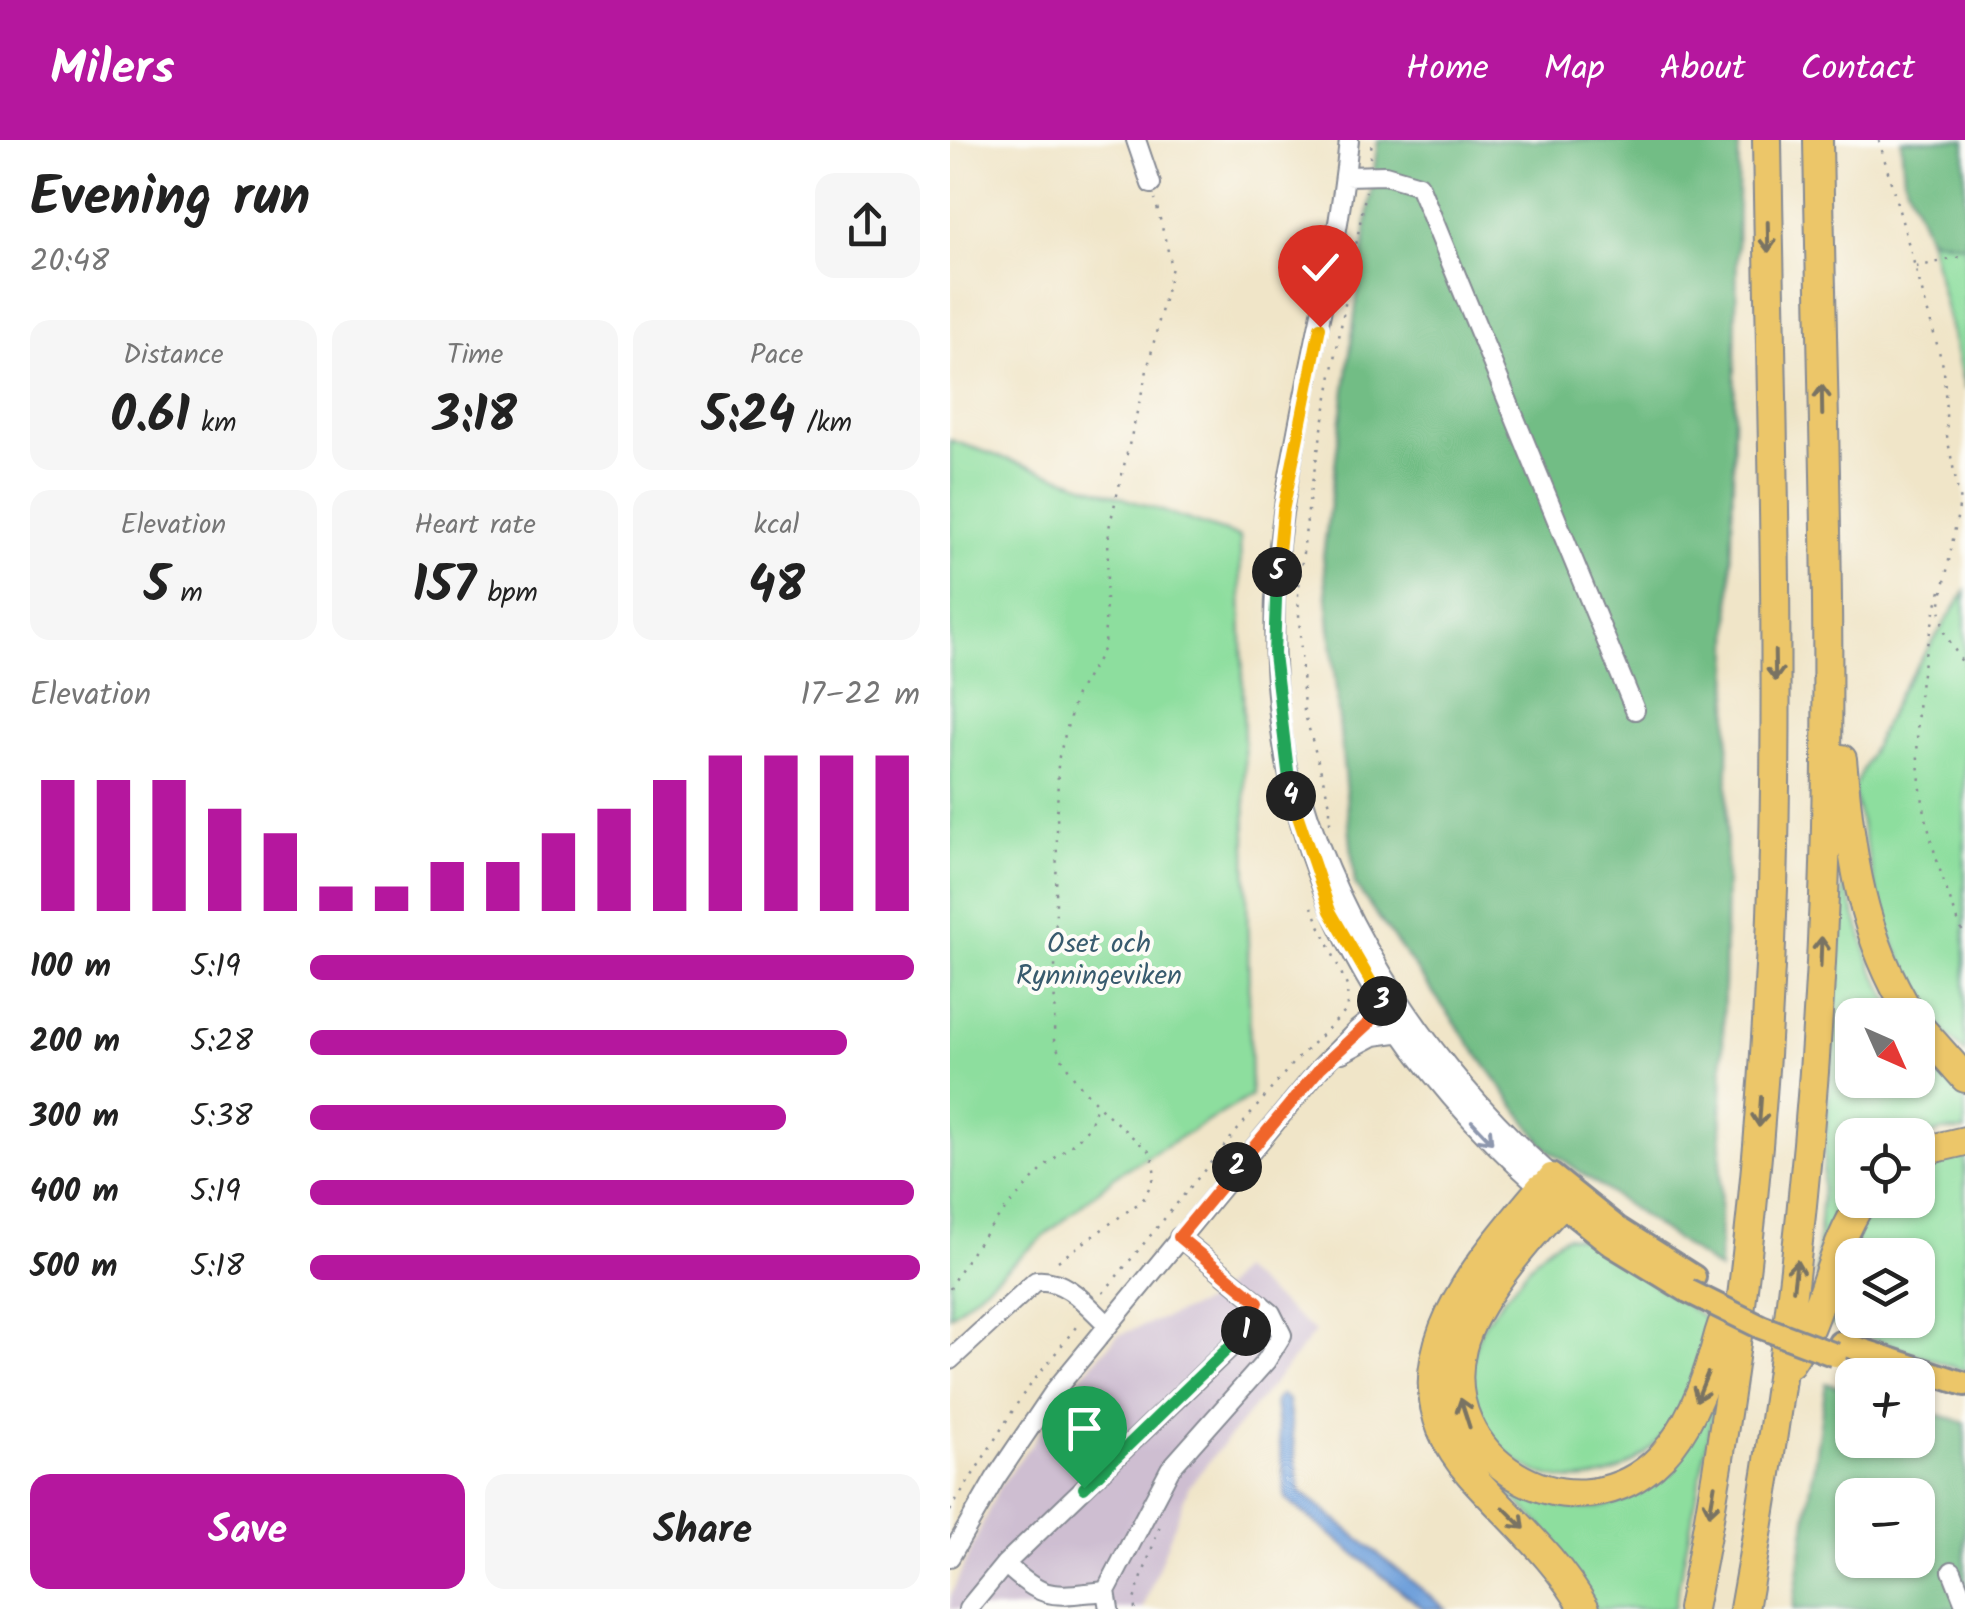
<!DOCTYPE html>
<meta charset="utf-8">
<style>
:root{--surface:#fff;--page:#f6f6f6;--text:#222;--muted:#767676;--accent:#b5179e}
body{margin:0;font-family:Kalam,sans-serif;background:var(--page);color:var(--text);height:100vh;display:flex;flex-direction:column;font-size:38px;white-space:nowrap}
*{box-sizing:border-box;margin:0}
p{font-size:32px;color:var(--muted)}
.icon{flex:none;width:55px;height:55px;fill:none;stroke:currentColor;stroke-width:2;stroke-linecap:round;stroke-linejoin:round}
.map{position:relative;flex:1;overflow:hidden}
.panel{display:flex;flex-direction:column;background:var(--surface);width:950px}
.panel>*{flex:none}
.needle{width:65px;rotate:135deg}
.buttons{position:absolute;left:885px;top:858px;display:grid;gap:20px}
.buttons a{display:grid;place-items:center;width:100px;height:100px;border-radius:20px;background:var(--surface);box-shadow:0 2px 8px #0004;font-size:50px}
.pin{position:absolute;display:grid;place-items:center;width:85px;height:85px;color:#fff;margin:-102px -42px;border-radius:50% 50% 50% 0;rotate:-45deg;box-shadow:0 0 10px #0007}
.pin .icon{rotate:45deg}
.km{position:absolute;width:50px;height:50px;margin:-25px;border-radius:50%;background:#222;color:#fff;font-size:28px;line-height:50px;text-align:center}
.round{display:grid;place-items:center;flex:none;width:105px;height:105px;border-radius:20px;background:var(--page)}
.head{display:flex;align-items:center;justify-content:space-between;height:170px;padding:0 30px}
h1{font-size:55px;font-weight:600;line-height:75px}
.figures{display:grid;grid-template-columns:repeat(3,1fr);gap:15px;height:170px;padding:10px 30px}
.figures div{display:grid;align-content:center;border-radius:20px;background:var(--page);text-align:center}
.figures b{font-size:50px;font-weight:600}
.figures small{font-size:28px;font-weight:400}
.figures p{font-size:28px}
.chart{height:280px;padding:20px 30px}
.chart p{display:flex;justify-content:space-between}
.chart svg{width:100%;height:180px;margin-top:10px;stroke:var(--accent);stroke-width:6}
.primary-button{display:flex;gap:20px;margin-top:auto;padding:20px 30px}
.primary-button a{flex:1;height:115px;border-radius:20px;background:var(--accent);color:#fff;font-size:40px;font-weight:600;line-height:115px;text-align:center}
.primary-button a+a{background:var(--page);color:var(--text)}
ul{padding:0 30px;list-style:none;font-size:32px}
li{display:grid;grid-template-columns:160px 120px 1fr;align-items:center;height:75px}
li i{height:25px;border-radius:12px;background:var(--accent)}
header{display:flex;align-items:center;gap:60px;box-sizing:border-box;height:140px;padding:0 50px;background:var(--accent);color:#fff}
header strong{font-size:48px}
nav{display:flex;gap:55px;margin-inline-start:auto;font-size:35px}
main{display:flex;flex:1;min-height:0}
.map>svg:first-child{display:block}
.industrial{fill:#cebed1}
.green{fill:#8dde9e;stroke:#54867e;stroke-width:2.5;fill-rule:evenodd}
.forest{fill:#72bd85;stroke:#467672;stroke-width:2.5;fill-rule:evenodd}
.water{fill:#71a1db;stroke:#46689c;stroke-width:2.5}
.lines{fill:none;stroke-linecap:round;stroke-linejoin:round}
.minor-casing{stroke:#868a93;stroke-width:22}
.major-casing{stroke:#868a93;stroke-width:28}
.highway-casing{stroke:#868a93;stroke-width:32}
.path{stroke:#868a93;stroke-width:2.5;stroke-dasharray:2.5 8;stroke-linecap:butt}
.minor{stroke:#fff;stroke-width:18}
.major{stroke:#ecc669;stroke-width:22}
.highway{stroke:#ecc669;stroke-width:28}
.major-bridge-casing{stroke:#868a93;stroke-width:28;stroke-linecap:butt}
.major-bridge{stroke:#ecc669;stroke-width:22}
.oneway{stroke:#797363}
.oneway2{stroke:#8d97ae}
.split-1-casing{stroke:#fff;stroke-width:20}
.split-2-casing{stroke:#fff;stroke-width:20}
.split-3-casing{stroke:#fff;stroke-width:20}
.split-4-casing{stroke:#fff;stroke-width:20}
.split-5-casing{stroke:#fff;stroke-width:20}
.split-6-casing{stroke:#fff;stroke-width:20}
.split-1{stroke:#22a559;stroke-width:12}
.split-2{stroke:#f0652b;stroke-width:12}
.split-3{stroke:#f0652b;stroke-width:12}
.split-4{stroke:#f5b400;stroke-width:12}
.split-5{stroke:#22a559;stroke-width:12}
.split-6{stroke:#f5b400;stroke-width:12}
.labels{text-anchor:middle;stroke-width:8;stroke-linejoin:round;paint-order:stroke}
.park-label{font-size:28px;fill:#385b6e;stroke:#fdfcf7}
</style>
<header>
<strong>Milers</strong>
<nav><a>Home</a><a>Map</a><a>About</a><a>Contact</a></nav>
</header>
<main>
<section class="panel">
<div class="head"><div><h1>Evening run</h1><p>20:48</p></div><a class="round"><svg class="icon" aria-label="share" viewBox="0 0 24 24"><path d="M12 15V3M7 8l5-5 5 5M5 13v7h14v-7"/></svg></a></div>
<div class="figures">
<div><p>Distance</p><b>0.61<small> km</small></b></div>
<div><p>Time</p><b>3:18</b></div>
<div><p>Pace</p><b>5:24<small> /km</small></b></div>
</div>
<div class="figures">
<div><p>Elevation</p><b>5<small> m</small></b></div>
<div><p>Heart rate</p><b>157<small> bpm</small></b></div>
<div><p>kcal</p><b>48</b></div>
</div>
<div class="chart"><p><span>Elevation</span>17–22 m</p>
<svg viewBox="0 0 160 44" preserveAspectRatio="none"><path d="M5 44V12M15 44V12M25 44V12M35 44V19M45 44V25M55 44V38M65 44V38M75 44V32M85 44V32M95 44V25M105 44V19M115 44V12M125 44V6M135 44V6M145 44V6M155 44V6"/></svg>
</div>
<ul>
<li><b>100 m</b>5:19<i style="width:99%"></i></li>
<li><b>200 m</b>5:28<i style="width:88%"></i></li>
<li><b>300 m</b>5:38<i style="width:78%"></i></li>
<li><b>400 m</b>5:19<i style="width:99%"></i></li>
<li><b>500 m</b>5:18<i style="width:100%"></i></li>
</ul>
<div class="primary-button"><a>Save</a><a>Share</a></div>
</section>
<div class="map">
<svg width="1015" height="1469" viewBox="0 0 1015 1469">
<rect width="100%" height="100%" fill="#fdfcf7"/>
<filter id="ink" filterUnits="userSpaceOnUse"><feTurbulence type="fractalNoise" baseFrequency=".01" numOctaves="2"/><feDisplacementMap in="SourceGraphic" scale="20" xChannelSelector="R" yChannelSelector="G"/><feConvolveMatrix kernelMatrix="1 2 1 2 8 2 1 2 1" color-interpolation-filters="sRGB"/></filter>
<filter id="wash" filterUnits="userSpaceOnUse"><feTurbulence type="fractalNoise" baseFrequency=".0048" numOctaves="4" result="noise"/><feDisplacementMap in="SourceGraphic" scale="40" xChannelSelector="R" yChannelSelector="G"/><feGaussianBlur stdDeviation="2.25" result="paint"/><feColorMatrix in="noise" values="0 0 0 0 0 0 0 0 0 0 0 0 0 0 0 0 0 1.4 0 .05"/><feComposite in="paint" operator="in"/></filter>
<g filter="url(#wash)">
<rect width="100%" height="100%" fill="#f0e5c8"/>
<!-- industrial -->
<path class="industrial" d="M290,1130L365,1192L239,1346L193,1469H0V1457L48,1349L125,1244L168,1195L262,1160Z"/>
<!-- green -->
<path class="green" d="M979,99L1015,105V250Z
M0,300L290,397L301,956L169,1033L0,1176Z
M1015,452V913L977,874L934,783L903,650L949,553Z
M894,740L922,828L947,875H902V940H968V903L1015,951V991H992L968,1002V995H902V1060L866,1137Z
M1015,1012V1231L871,1181L912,1081L927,1060H968V1025ZM902,1115H968V1180H902Z
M617,1096L637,1099L759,1181C748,1220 738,1269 709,1300C620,1397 482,1299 531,1190C538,1175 552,1160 563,1147C580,1126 592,1106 617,1096Z
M767,1253L724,1469H646L590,1385L537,1330C647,1410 710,1357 767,1253Z"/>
<!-- forest -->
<path class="forest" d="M428,0H789L769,1130L595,1007L405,745L373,416Z
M951,0H1015V105L979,98L954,38Z
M876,1243L902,1251V1300H968V1269L1015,1283V1469H843ZM902,1355H968V1420H902Z"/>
<!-- water -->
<path class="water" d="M331,1255L338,1260L350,1351L496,1469H474L336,1359L325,1261Z"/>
</g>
<g filter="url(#ink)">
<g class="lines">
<defs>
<path id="minor" d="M186,0L201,44
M399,0C387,126 351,248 333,373C294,644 387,867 591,1048
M395,36L435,35L469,45L685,570
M350,648C394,798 485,931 601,1035
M392,913L424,896L453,892
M0,1220L86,1141C116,1138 137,1165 157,1184
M0,1417L45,1339L106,1249L371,927L407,890L448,858
M55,1424C96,1462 102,1456 156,1451
M1002,1431L1015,1464
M18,1469L55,1424L292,1196L308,1162
M159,1469L156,1451L220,1329L316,1221L332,1195L321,1173L229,1097"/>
<path id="major" d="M738,1151L661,1104L591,1048L601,1035L667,1088L744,1137
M890,1203L1015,1244"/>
<path id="highway" d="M892,619C900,710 911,796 961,875
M968,885L1015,938
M968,1012L1015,1001
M591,1048C523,1129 429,1232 521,1335C561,1380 605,1416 635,1469
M611,1064C578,1099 523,1162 512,1208C485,1318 617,1399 703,1325C733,1299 751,1256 762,1219C767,1205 769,1188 776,1176
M840,1223C873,1177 877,1113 913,1060
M742,1469C789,1232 816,990 823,748C830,499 821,249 817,0
M794,1469C837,1233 865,996 874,756C883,504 872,252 868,0"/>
</defs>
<!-- minor casing -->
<use href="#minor" class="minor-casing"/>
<!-- major casing -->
<use href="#major" class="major-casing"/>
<!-- highway casing -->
<use href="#highway" class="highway-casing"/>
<!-- path -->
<path class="path" d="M929,0L994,229L997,296L1010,362L990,468L994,492L1015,527
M420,18L422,0
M966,127L1015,116
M991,451C951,584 963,671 1015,798
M380,683V664L354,571L348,455L360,354L416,51
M108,1121L193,1060L205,1036L202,1014C165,981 121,948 104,900L108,620L126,555L154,508L159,388L222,127L205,59
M0,1149C14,1114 70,1051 97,1025C119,1004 140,998 146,966
M153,1153L342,924L398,869L397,846L362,767
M0,1371L72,1256L129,1183
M185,1469L184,1460L210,1385"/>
<!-- minor -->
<use href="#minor" class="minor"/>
<!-- major -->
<use href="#major" class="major"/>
<!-- highway -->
<use href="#highway" class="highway"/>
<defs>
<path id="major-bridge" d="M738,1151L811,1187L885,1215"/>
</defs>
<!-- major-bridge casing -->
<use href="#major-bridge" class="major-bridge-casing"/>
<!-- major-bridge -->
<use href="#major-bridge" class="major-bridge"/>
</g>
<!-- one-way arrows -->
<defs><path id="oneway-shaft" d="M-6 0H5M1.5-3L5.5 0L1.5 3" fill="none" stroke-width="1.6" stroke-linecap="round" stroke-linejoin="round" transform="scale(2.5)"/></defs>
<g class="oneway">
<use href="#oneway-shaft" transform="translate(818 97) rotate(89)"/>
<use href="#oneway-shaft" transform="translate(872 260) rotate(-91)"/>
<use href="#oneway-shaft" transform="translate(825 526) rotate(89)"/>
<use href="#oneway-shaft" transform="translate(871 812) rotate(-88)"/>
<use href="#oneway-shaft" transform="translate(810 972) rotate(94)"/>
<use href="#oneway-shaft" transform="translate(845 1135) rotate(-83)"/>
<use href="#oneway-shaft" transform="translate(752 1247) rotate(112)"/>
<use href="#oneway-shaft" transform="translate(515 1273) rotate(-108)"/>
<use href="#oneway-shaft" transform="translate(762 1360) rotate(100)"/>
<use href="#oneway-shaft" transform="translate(564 1378) rotate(45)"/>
</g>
<use class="oneway2" href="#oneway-shaft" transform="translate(532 992) rotate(47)"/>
</g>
<g class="lines" filter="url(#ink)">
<defs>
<path id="split-1" d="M134,1348L296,1191"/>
<path id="split-2" d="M287,1027L229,1097L308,1162L296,1191"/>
<path id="split-3" d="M287,1027L371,927L436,867L432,861"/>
<path id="split-4" d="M341,656L380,771L432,861"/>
<path id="split-5" d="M327,432L324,514L341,656"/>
<path id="split-6" d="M327,432L333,371L370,187"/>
</defs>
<!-- split-1 casing -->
<use href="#split-1" class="split-1-casing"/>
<!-- split-2 casing -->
<use href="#split-2" class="split-2-casing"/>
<!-- split-3 casing -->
<use href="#split-3" class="split-3-casing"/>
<!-- split-4 casing -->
<use href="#split-4" class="split-4-casing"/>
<!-- split-5 casing -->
<use href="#split-5" class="split-5-casing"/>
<!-- split-6 casing -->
<use href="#split-6" class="split-6-casing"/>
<!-- split-1 -->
<use href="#split-1" class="split-1"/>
<!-- split-2 -->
<use href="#split-2" class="split-2"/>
<!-- split-3 -->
<use href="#split-3" class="split-3"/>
<!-- split-4 -->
<use href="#split-4" class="split-4"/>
<!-- split-5 -->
<use href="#split-5" class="split-5"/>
<!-- split-6 -->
<use href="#split-6" class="split-6"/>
</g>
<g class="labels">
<!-- park labels -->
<g class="park-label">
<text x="149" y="812">Oset och<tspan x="149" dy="32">Rynningeviken</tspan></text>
</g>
</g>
</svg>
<div class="buttons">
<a><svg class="needle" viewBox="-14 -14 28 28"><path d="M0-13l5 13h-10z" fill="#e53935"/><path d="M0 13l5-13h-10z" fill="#767676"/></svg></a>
<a><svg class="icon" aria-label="locate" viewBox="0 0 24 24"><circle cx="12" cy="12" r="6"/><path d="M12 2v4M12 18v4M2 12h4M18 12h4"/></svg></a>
<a><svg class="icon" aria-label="layers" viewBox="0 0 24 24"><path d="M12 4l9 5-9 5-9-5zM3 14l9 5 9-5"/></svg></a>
<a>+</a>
<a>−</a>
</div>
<div class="pin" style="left:134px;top:1348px;background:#1e9e55"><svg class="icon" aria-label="arrive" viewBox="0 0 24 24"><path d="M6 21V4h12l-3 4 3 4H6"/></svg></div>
<div class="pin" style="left:370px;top:187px;background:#d93025"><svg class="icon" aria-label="check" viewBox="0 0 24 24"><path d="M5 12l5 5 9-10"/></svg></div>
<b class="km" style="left:296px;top:1191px">1</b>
<b class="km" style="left:287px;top:1027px">2</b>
<b class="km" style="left:432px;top:861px">3</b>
<b class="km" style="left:341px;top:656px">4</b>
<b class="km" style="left:327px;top:432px">5</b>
</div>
</main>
